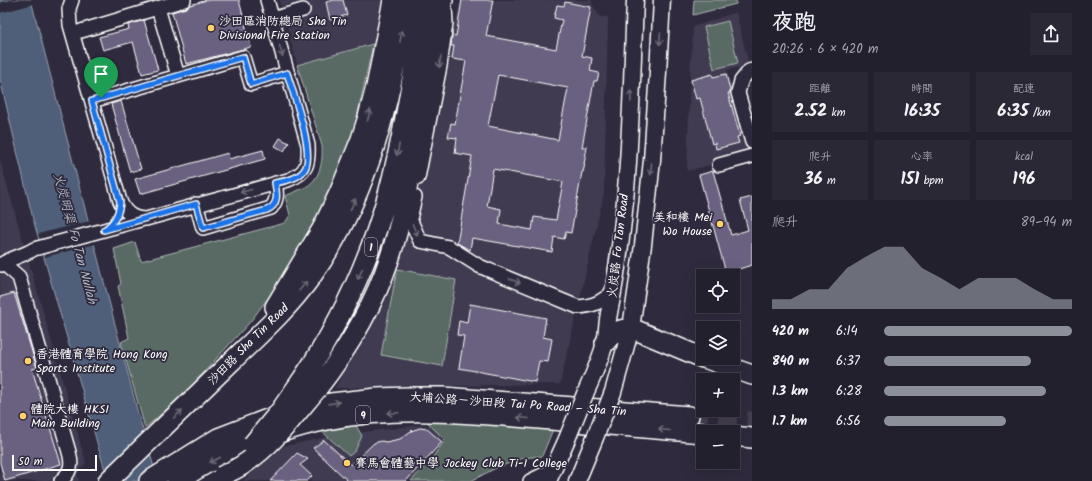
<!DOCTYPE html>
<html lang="zh-TW">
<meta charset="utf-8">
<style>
:root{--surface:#23202e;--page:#2b2836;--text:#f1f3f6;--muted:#a3a3aa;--line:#403e4a;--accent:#8c9099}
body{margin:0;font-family:Kalam,"LXGW WenKai TC",sans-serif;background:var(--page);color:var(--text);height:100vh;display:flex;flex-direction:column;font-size:15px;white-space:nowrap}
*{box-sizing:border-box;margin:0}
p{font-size:13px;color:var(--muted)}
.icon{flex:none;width:22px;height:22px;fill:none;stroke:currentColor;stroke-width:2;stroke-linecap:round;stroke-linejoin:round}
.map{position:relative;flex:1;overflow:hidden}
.details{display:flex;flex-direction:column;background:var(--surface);width:340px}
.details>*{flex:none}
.fabs{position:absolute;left:696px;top:269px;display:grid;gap:8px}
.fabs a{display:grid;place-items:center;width:44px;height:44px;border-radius:0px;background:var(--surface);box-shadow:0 4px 16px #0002,0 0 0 1px var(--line);font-size:20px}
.scale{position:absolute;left:12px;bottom:10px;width:85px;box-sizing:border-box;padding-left:4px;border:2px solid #fff;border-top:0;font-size:11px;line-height:14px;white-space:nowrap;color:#fff;-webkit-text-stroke:3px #2f2a3d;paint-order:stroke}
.pin{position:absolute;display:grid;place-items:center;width:34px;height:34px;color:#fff;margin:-41px -17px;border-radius:50% 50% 50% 0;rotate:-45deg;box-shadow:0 0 4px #0007}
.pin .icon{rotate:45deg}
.round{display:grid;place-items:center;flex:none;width:42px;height:42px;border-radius:0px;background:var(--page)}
.summary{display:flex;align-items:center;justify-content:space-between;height:68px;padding:0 20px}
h1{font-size:22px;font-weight:700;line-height:30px}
.figures{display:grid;grid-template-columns:repeat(3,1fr);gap:6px;height:68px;padding:4px 20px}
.figures div{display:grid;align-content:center;border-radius:0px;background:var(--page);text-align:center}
.figures b{font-size:17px;font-weight:700}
.figures small{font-size:11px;font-weight:400}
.figures p{font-size:11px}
.chart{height:112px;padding:8px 20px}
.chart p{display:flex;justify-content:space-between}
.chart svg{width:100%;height:72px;margin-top:4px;fill:var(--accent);opacity:.7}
ul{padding:0 20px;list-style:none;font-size:13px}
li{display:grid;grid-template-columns:64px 48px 1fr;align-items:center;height:30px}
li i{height:10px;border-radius:5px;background:var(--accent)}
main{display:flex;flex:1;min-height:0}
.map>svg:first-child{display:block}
.built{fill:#413a51}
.green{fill:#586b64;stroke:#acb5b2}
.water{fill:#4f5f79;stroke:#959faf}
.pier{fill:#2f2a3d}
.building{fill:#6a617f;stroke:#fff;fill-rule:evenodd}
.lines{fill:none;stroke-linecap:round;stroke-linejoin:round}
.highway-tunnel{stroke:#443f50;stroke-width:19;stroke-dasharray:19 10;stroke-linecap:butt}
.minor-casing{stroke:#fff;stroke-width:16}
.major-casing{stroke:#fff;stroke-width:19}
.highway-casing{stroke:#fff;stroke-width:22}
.minor{stroke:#2f2a3d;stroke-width:13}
.major{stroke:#2f2a3d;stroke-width:16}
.highway{stroke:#2f2a3d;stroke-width:19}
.major-bridge-casing{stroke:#fff;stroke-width:19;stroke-linecap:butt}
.highway-bridge-casing{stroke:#fff;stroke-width:22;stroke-linecap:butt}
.major-bridge{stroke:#2f2a3d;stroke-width:16}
.highway-bridge{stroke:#2f2a3d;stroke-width:19}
.oneway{stroke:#6d6a77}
.route-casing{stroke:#fff;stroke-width:8}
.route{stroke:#1a73e8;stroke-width:5}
.poi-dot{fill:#ffd166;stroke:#2f2a3d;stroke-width:1.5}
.labels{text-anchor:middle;stroke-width:3.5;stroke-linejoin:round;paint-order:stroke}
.shield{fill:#2f2a3d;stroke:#c1bfc5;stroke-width:1}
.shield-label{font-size:11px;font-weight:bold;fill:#fff}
.poi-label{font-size:12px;fill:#fff;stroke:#2f2a3d;text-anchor:start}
.street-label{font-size:12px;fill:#fff;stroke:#2f2a3d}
.water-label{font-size:13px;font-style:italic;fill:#b0b7c3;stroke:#2f2a3d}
</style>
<main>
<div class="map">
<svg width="752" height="481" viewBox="0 0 752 481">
<rect width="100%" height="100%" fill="#2f2a3d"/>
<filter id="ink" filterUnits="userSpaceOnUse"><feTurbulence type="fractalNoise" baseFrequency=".025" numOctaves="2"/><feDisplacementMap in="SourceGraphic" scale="8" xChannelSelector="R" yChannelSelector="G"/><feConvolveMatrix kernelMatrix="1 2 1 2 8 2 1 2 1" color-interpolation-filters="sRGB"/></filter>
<g filter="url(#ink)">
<!-- built -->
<path class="built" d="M279,0H381L373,44L297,65L286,22L296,19L291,4L281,7Z
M460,0H592V4L600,17H608L604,194L560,384L335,388L367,332L396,253L446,23L456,21Z
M736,12L749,65L727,70L749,155L687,171L690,76L693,27Z
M0,160L86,463L77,473L79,481H0Z
M419,425L455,428L419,481H243L280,447L332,436Z"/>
<!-- green -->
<path class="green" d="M694,0H736V4L693,15Z
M728,21L738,63L714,69L704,27Z
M373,44L351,145L333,189L310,232L278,285L250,322L182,396L145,428L121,342L129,338L118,286L121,284L114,249L135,242L141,261L285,223L290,215L285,196C291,193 298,191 304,188C320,180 323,163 322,146L297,65Z
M397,269L456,280L442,366L381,355Z
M423,418L554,427L542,456L523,458L494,469L471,481H411L426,465H429L433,457L445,440Z
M354,422L362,436L355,451L349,456L318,428Z"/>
<!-- water -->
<path class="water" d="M0,0H31L138,413L158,481H108L33,219L0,79Z"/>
<!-- pier -->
<path class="pier" d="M11,0H33L34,4L0,13V3Z
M90,221L96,244L45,257L38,234Z"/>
<!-- building -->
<path class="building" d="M207,0H239L251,47L186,64L172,12L186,8L190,5Z
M334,0H343L347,15L330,20L326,2Z
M462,0H493L486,36L556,49L562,20L554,18L557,5L564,6L565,2L591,7L582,56L592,58L590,71L599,73L597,81H594L582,147H587L584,164H585L583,172H582L571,233L566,232L564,239L554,237L552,252L472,238L470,250L457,243L472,156L455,153L457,138L448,137L451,123L455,124L466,61L452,59L454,46H451L452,35L456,36ZM498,75L568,88L558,140L488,126ZM493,169L563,182L556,220L534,217L532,230L499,224L501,209L487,206Z
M144,20L158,70L142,74L133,42L103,50L99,37L129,29L128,25Z
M712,74L713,77L726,74L730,90V93H728L740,136L737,137L739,143L716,149L715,143L712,144L700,98L696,99L691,80Z
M121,101L141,169L130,172L111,104Z
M280,138L289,143L284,151L275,146Z
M263,150L265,159L140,194L135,179L228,153L229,159Z
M713,171L731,235L748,230L740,200L752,197V265L726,273L699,175Z
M14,293L37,368L32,369L61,464L5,481L0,463V297Z
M470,304L546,318L543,337L552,339L548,362L539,361L535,382L459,368L464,336L457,335L459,321L467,323Z
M420,428L427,429L442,442L406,481H348L313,448L324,440L351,465L374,443L381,441L386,442L400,439L411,431Z
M297,453L308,459L300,465L312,476L307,481H270Z"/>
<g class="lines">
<!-- highway-tunnel -->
<path class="highway-tunnel" d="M689,416L752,421"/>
<defs>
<path id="minor" d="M72,0L69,9L70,25L120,201C125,213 133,219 146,219L288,180C307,173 309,164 308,145L267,0
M158,8L178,76
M272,19L303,10
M81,31L184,0
M752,70L749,71L741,81L738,93L752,142
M92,101L243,57L251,84L287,73
M719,165L752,156
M418,178L440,66L446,23L445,6
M415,197L410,219L420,241L449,247L479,266L578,307C594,306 601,302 613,292
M196,204L203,228L271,208C278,200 277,193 275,183
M3,263L19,277L67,445C72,461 74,469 61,481
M0,265C12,257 23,256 34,249L144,219
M530,481L554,469"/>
<path id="major" d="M613,392L631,328L643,245L652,160L658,72L662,0
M585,394C592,378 600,361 605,343C607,334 607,323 609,313C630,210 631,105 635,0
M548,481L567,439
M577,481L594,440"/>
<path id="highway" d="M275,307L322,229L340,191L361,139L368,117L376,87L393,0
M605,343C613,332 617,330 631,328L703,358
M704,358L752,375
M301,381C340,324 369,261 388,194C405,131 414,65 425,0
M317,389C348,349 374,306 390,257C406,209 412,157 421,106C427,71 431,34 443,0
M733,436L752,438
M108,481C149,441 191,401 232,361C260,334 288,309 311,277C370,195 391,98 407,0
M149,481L218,438L283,413L331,403L377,398L408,397H443L689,416
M177,481C190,474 202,465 216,459C251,441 289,428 327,420C389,407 454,412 516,417C579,422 641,428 703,433"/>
</defs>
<!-- minor casing -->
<use href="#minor" class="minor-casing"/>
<!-- major casing -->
<use href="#major" class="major-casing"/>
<!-- highway casing -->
<use href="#highway" class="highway-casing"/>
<!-- minor -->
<use href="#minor" class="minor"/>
<!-- major -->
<use href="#major" class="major"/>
<!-- highway -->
<use href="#highway" class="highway"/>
<defs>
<path id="major-bridge" d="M567,439L585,394
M594,440L613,392"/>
<path id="highway-bridge" d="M252,445L280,411L301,381
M222,476C229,472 237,469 244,464C273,445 295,415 317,389"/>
</defs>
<!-- major-bridge casing -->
<use href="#major-bridge" class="major-bridge-casing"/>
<!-- highway-bridge casing -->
<use href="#highway-bridge" class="highway-bridge-casing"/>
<!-- major-bridge -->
<use href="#major-bridge" class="major-bridge"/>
<!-- highway-bridge -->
<use href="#highway-bridge" class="highway-bridge"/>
</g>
<!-- one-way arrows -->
<defs><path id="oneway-shaft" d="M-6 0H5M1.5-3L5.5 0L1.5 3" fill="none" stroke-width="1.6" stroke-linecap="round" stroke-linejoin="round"/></defs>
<g class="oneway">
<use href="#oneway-shaft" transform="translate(401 36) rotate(-80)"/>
<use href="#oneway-shaft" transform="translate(660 39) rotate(93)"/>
<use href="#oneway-shaft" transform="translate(281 51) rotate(74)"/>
<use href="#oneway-shaft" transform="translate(440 62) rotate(99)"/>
<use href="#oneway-shaft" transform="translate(631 96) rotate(-88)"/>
<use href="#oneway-shaft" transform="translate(369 115) rotate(-75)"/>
<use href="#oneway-shaft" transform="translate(398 150) rotate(102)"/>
<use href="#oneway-shaft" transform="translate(651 169) rotate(96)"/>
<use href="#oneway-shaft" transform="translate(246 191) rotate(165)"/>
<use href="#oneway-shaft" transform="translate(353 204) rotate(-65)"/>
<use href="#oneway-shaft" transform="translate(415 230) rotate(66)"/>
<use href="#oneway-shaft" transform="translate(360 274) rotate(114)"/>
<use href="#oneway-shaft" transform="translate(515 281) rotate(23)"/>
<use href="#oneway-shaft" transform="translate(303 286) rotate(-51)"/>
<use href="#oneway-shaft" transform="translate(334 403) rotate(-8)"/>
<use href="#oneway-shaft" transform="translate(393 413) rotate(177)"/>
<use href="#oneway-shaft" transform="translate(178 414) rotate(-43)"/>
<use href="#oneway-shaft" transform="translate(523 418) rotate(-175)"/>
<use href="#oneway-shaft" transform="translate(664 430) rotate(-175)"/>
<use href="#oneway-shaft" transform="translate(215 460) rotate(153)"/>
</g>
</g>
<g class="lines" filter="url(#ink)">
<defs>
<path id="route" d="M243,57L251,84L287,73C293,93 315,152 305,169C299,179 285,181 275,183C277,194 279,205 267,210L203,228L196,204L104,230C115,223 119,214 120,202L92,101Z"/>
</defs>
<!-- route casing -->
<use href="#route" class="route-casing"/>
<!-- route -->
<use href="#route" class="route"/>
</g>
<!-- markers -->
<g class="poi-dot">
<circle cx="211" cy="28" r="4"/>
<circle cx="720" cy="224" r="4"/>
<circle cx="28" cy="361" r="4"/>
<circle cx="23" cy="416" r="4"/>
<circle cx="347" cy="463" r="4"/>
</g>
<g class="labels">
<!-- shield labels -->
<g class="shield">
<rect x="365" y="238" width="12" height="18" rx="3"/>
<rect x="356" y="406" width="14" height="18" rx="3"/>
</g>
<g class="shield-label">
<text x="371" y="251">1</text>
<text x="363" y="419">9</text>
</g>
<!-- poi labels -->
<g class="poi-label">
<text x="219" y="25">沙田區消防總局 Sha Tin<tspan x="219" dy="14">Divisional Fire Station</tspan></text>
<text x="712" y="221" text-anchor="end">美和樓 Mei<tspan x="712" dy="14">Wo House</tspan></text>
<text x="36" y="358">香港體育學院 Hong Kong<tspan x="36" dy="14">Sports Institute</tspan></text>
<text x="31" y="413">體院大樓 HKSI<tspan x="31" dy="14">Main Building</tspan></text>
<text x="355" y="467">賽馬會體藝中學 Jockey Club Ti-I College</text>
</g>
<!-- street labels -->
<g class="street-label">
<text transform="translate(618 246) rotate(-83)" y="4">火炭路 Fo Tan Road</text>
<text transform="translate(248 344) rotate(-45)" y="4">沙田路 Sha Tin Road</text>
<text transform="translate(518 404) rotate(4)" y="4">大埔公路－沙田段 Tai Po Road – Sha Tin</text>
</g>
<!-- water labels -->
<g class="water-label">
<text transform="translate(76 238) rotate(75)" y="5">火炭明渠 Fo Tan Nullah</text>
</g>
</g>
</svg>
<div class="fabs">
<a><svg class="icon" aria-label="locate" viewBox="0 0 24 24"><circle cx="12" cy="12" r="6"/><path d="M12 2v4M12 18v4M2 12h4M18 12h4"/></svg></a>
<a><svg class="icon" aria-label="layers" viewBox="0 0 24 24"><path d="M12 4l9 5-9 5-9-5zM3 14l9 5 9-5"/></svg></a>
<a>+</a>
<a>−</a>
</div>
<div class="scale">50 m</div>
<div class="pin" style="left:101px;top:98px;background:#1e9e55"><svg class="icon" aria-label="arrive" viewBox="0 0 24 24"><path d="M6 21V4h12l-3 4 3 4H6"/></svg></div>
</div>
<section class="details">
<div class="summary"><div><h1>夜跑</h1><p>20:26 · 6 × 420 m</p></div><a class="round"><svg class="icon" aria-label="share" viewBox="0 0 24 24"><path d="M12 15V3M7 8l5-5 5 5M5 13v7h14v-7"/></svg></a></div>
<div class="figures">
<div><p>距離</p><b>2.52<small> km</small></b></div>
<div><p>時間</p><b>16:35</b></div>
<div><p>配速</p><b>6:35<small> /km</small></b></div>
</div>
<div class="figures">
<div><p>爬升</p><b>36<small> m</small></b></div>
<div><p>心率</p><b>151<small> bpm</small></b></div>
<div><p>kcal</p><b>196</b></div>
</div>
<div class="chart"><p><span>爬升</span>89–94 m</p>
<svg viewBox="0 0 160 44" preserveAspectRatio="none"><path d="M0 44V38L10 38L20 32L30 32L40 19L50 12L60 6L70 6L80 19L90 25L100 32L110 25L120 25L130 25L140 32L150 38L160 38V44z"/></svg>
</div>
<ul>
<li><b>420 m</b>6:14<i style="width:100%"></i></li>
<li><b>840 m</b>6:37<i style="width:78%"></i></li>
<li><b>1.3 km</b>6:28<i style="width:86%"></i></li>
<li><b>1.7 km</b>6:56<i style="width:65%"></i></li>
</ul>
</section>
</main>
